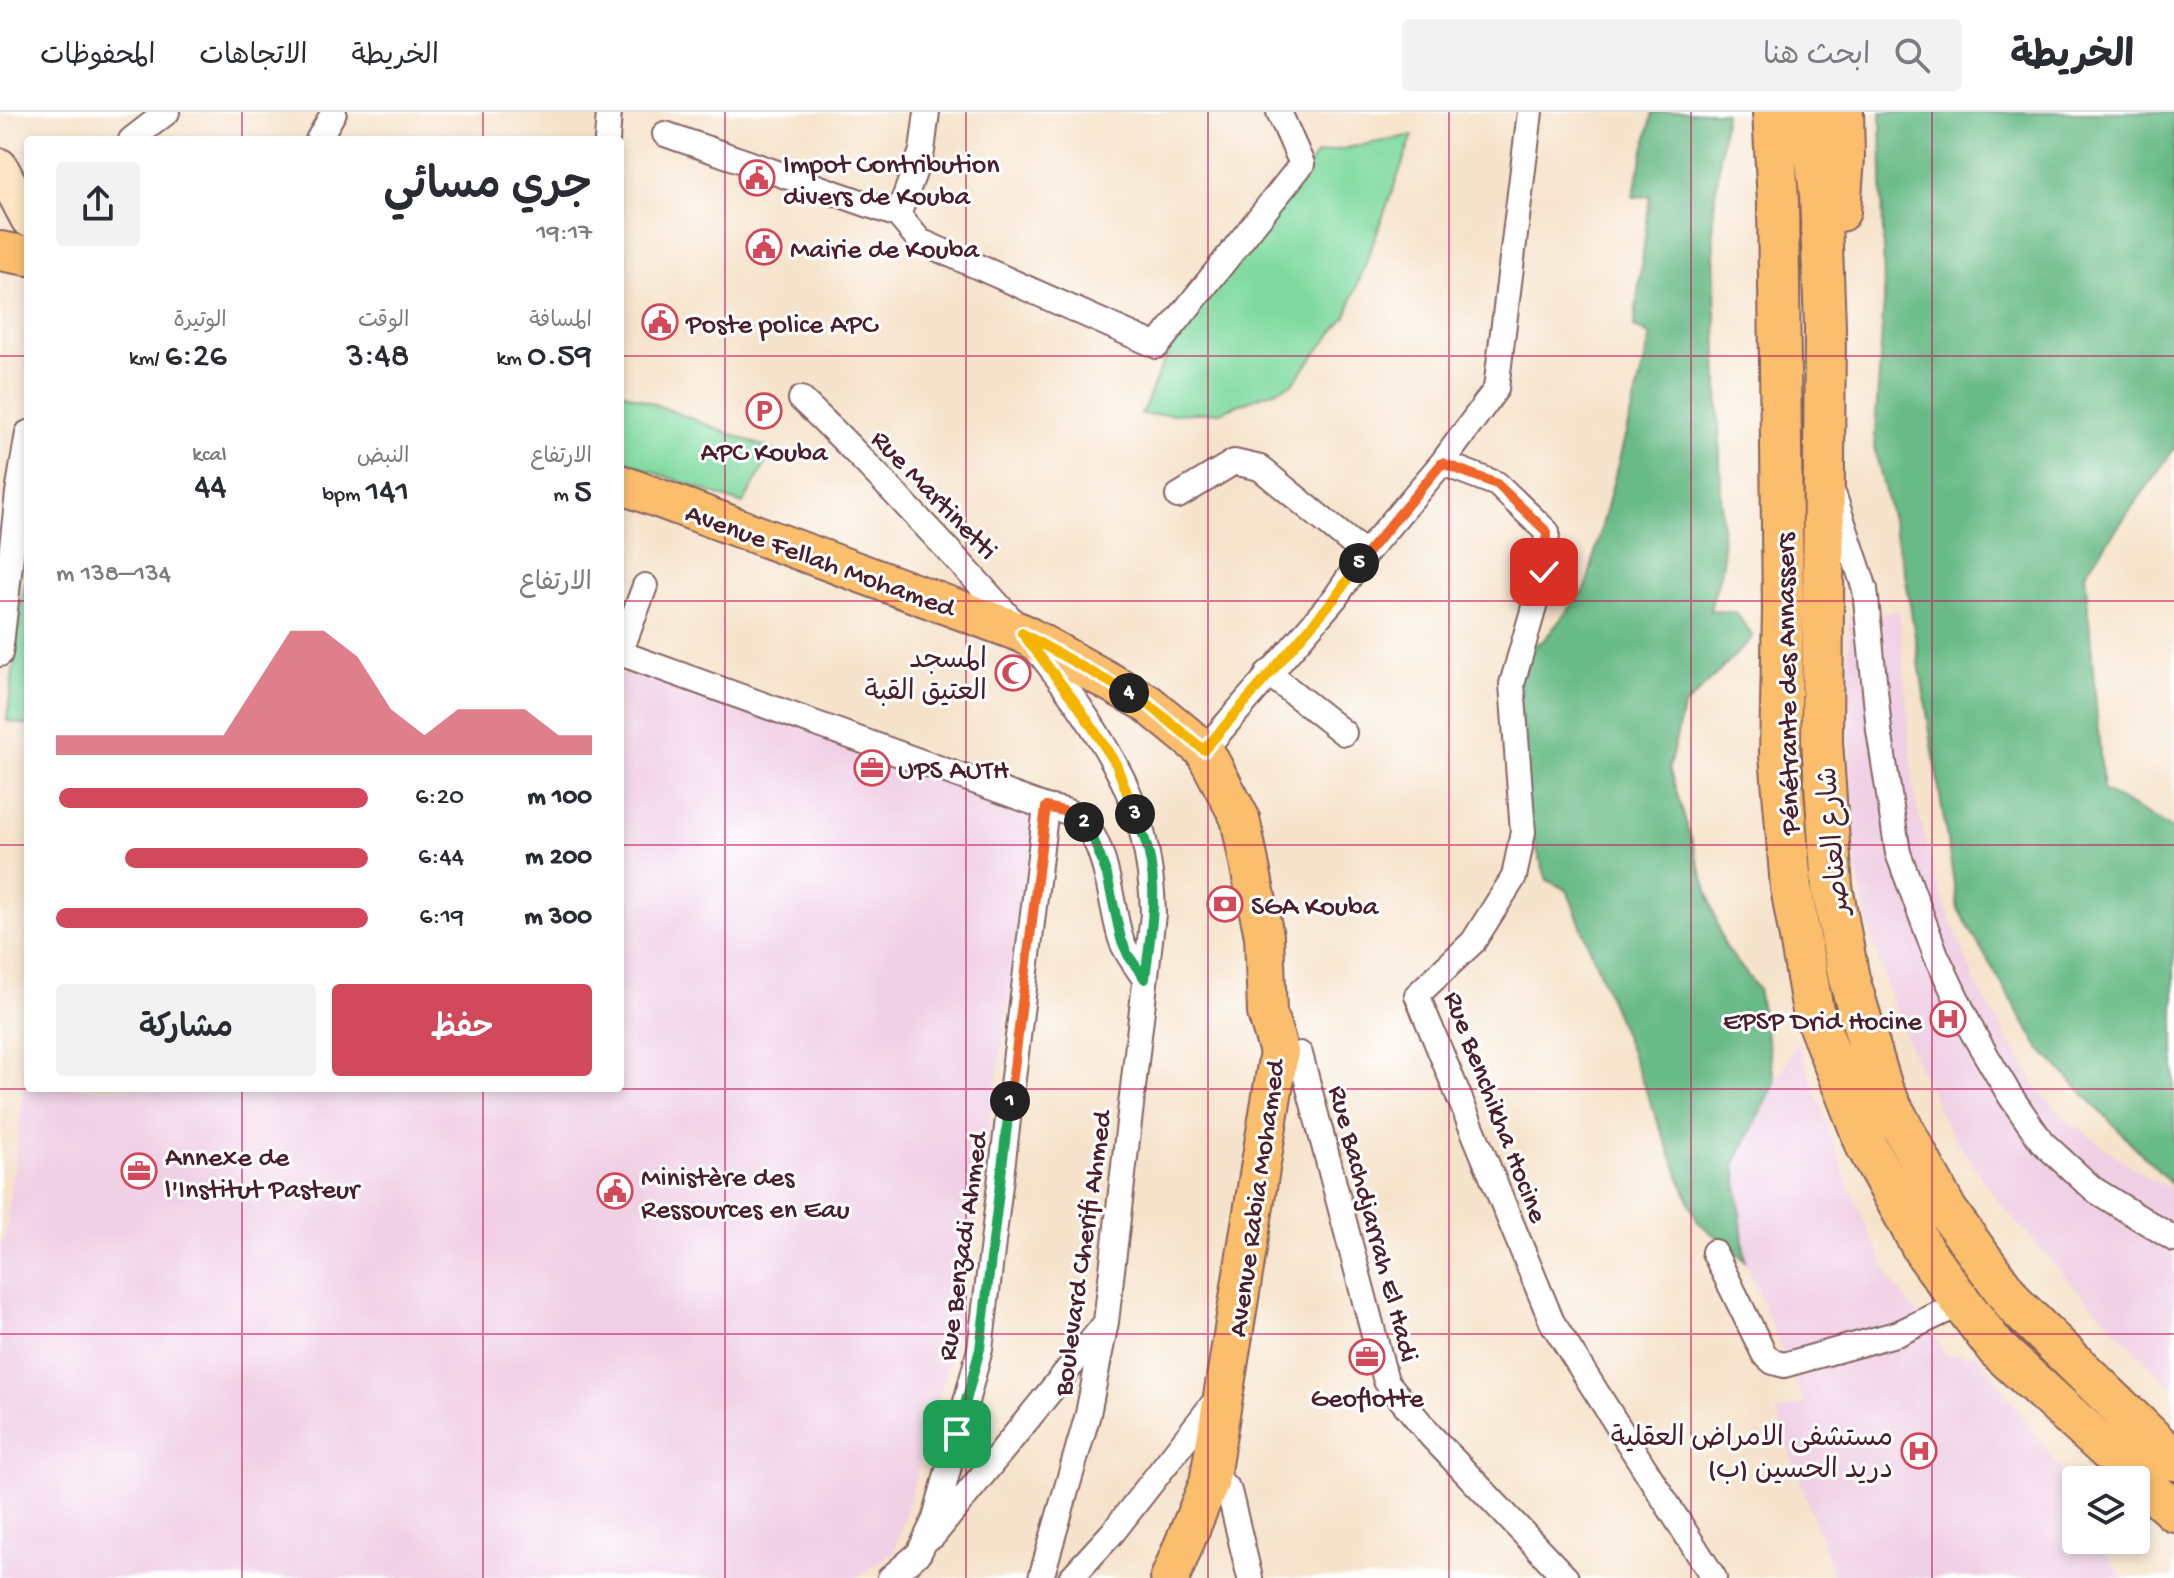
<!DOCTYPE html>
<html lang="ar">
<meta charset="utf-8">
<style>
:root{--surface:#fff;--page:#f2f2f3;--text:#2b2b33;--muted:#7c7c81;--line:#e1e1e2;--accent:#d1495b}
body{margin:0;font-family:"Gochi Hand","Playpen Sans Arabic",sans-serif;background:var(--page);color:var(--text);direction:rtl;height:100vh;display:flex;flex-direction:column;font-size:30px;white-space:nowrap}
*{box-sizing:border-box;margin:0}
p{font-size:26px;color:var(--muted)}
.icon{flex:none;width:44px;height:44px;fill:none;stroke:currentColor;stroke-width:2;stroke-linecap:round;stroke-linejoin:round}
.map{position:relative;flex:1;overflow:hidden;direction:ltr}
.details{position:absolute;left:24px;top:24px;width:600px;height:956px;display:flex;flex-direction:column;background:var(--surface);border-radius:8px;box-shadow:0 4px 12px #0003;direction:rtl}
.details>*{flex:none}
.tools{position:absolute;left:2062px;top:1354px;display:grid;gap:16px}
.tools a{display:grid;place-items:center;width:88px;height:88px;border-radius:8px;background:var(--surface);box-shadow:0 4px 12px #0003;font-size:40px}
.pin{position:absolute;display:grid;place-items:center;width:68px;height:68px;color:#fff;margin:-34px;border-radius:16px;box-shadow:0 4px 12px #0006}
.km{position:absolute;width:40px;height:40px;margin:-20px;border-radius:50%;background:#222;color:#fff;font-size:22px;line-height:40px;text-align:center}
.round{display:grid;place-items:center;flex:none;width:84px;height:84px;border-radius:8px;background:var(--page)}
.head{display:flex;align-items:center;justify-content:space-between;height:136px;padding:0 32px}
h1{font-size:44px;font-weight:600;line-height:60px}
.stats{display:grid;grid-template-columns:repeat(3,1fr);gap:12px;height:136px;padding:8px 32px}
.stats div{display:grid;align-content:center}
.stats b{font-size:34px;font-weight:600}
.stats small{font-size:22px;font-weight:400}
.stats p{font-size:22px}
.chart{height:224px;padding:16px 32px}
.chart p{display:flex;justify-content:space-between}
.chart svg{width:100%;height:144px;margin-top:8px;fill:var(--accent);opacity:.7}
.primary-button{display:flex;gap:16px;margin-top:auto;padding:16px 32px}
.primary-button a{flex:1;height:92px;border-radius:8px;background:var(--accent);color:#fff;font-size:32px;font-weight:600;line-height:92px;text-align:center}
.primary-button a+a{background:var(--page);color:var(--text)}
ul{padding:0 32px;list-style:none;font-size:26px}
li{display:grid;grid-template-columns:128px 96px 1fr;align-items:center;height:60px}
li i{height:20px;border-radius:10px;background:var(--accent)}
header{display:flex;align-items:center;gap:48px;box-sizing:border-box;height:112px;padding:0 40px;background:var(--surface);border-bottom:2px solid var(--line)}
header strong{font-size:38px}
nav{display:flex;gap:44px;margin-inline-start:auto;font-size:28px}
.search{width:560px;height:72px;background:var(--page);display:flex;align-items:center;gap:20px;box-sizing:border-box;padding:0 28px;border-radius:8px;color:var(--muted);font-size:30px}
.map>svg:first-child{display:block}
.built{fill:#f0d0e5}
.green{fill:#80daa0;stroke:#657c66;stroke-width:2}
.forest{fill:#68ba86;stroke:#596c58;stroke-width:2}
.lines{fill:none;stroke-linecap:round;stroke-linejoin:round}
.minor-casing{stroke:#866463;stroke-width:28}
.secondary-casing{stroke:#866463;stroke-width:38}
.primary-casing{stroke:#866463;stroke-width:42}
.trunk-casing{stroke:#866463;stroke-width:44}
.minor{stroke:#fff;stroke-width:24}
.secondary{stroke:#fde5c5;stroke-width:34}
.primary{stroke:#fabe6d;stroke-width:38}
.trunk{stroke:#fabe6d;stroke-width:40}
.split-1-casing{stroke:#fff;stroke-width:16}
.split-2-casing{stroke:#fff;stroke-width:16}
.split-3-casing{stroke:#fff;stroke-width:16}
.split-4-casing{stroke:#fff;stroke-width:16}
.split-5-casing{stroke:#fff;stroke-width:16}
.split-6-casing{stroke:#fff;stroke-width:16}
.split-1{stroke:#22a559;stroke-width:10}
.split-2{stroke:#f0652b;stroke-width:10}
.split-3{stroke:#22a559;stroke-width:10}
.split-4{stroke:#f5b400;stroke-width:10}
.split-5{stroke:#f5b400;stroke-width:10}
.split-6{stroke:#f0652b;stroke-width:10}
.grid{fill:none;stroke:#c2185b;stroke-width:2;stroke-opacity:0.55}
.labels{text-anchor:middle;stroke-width:6;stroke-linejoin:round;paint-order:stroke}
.poi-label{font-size:28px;fill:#4a1f2b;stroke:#fff;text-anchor:start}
.street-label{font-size:28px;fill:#4a1f2b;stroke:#fff}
</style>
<header>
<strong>الخريطة</strong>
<div class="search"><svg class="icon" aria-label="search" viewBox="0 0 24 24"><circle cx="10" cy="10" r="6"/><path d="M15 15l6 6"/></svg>ابحث هنا</div>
<nav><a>الخريطة</a><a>الاتجاهات</a><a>المحفوظات</a></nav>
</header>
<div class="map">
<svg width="2174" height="1466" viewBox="0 0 2174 1466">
<rect width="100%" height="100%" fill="#fff"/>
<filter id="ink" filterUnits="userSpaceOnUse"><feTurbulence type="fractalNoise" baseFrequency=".0125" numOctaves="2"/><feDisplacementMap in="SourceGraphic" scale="16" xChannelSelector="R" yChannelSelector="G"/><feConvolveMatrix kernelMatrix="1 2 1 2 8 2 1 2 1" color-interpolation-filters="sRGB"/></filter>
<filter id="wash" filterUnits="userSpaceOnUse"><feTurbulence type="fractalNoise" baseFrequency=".006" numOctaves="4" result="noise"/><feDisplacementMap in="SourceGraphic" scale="32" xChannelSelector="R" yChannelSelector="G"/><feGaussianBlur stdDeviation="1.8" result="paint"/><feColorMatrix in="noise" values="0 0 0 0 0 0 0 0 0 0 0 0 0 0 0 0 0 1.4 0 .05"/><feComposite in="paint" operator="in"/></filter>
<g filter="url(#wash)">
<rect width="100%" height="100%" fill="#f6e3cb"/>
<!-- built -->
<path class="built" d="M1863,496L1881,503L1899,498L1915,687L1936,769L1975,871L2036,974L2067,1008L2149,1067L2174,1077V1278L2061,1160L1999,1090L1948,1016L1913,943L1885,870L1867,808L1855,748L1850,681L1849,505Z
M640,555L1039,703L955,1229L894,1440L856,1466H0V1131H4L28,942V976H620V564Z
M1798,928L1848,1072L1893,1172L1928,1213L1946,1243H1978L2076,1378V1428H2094L2124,1466H1834L1776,1300L1804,1291L1738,1132L1735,1051Z"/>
<!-- green -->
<path class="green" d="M1413,23L1346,204L1292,272L1220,300L1141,303L1168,240L1317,42Z
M620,279L773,338L743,392L620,348Z
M28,441V613L7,609Z"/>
<!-- forest -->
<path class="forest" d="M1653,0H1725L1713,105L1723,451L1710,498L1736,501L1753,525L1683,596L1669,656L1724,833L1758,877L1775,971L1735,1051L1745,1149L1697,1109L1567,778L1547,768L1517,677V543L1544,528L1586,476L1651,224L1634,215L1650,84L1633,85Z
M1881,0H2174V337L2085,461L2103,678L2174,718V1075L2039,936L1958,797L1905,461L1874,335L1884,187Z"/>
</g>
<g filter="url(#ink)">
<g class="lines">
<defs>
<path id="minor" d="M665,22L898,103L920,129L1157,234L1302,52L1279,0
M131,28L167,0
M318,28L334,0
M607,28L609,0
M898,103L922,39L927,0
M801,287C847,330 890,376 933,422C999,492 1068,566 1114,651C1140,697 1152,750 1153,802L1106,1210L1088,1302L1041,1466
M1442,351L1497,372L1547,420L1544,460L1512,572L1523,720L1514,765L1473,830L1417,883L1552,1210L1714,1466
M1178,384L1234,350L1260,356L1365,442
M1834,384L1865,477L1879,618L1898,741L1936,843L1973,921L2009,982L2042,1030L2093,1077L2174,1127
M620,541L1046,695C1053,697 1063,697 1070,701C1109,719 1109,794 1122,830C1128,844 1137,855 1145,867
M620,541L645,474
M0,542L18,381L28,321
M1268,561L1344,621
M1204,638L1335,486L1365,442L1442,351L1496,277L1530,0
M1300,942L1386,1269L1431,1324L1566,1466
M1714,1140L1764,1242L1773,1250L1784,1253L1899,1221L1962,1191
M1209,1371L1223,1372L1229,1379L1250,1466
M933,1424L1104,1213
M890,1466L919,1441L935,1407L980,1237L1046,695
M1071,1466L1113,1420L1220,1283"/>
<path id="secondary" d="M0,54L28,107"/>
<path id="primary" d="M0,139L28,144
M620,372L1022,521L1147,591L1204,638L1240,706L1264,824L1267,901L1279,940L1209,1371L1170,1466"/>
<path id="trunk" d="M1773,0L1778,90L1783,497L1780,643L1791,775L1813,899L1867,1035L1924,1139L1962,1191L1997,1237L2174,1399
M1810,0L1820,82L1825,214L1822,629L1832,775L1849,867L1883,979L1947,1099L2016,1194L2174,1348
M1840,99L1844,45L1843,0"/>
</defs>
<!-- minor casing -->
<use href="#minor" class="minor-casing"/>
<!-- secondary casing -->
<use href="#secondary" class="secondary-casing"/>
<!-- primary casing -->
<use href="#primary" class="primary-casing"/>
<!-- trunk casing -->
<use href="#trunk" class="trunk-casing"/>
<!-- minor -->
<use href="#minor" class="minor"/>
<!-- secondary -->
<use href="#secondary" class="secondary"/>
<!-- primary -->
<use href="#primary" class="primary"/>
<!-- trunk -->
<use href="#trunk" class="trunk"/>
</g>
</g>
<g class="lines" filter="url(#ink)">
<defs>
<path id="split-1" d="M957,1322L980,1237L1010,989"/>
<path id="split-2" d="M1010,989L1046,695L1068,700L1084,710"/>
<path id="split-3" d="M1084,710L1093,726L1107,763L1121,827L1128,843L1145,867C1150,825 1159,780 1148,738C1145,726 1139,714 1135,702"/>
<path id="split-4" d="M1129,581L1022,521L1079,595L1116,652L1135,702"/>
<path id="split-5" d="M1129,581L1147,591L1204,638L1335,486L1359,451"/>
<path id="split-6" d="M1359,451L1442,351L1497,372L1547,420L1544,460"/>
</defs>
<!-- split-1 casing -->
<use href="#split-1" class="split-1-casing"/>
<!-- split-2 casing -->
<use href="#split-2" class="split-2-casing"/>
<!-- split-3 casing -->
<use href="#split-3" class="split-3-casing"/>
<!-- split-4 casing -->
<use href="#split-4" class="split-4-casing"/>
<!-- split-5 casing -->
<use href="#split-5" class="split-5-casing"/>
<!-- split-6 casing -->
<use href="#split-6" class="split-6-casing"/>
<!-- split-1 -->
<use href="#split-1" class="split-1"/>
<!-- split-2 -->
<use href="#split-2" class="split-2"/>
<!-- split-3 -->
<use href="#split-3" class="split-3"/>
<!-- split-4 -->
<use href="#split-4" class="split-4"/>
<!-- split-5 -->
<use href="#split-5" class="split-5"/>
<!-- split-6 -->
<use href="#split-6" class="split-6"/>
</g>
<!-- grid -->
<path class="grid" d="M242,0V28M483,0V28M725,0V1466M966,0V1466M1208,0V1466M1449,0V1466M1691,0V1466M1932,0V1466M0,244H28M620,244H2174M0,489H28M620,489H2174M0,733H28M620,733H2174M242,976V1466M483,976V1466M0,977H2174M0,1222H2174"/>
<!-- icons -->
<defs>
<symbol id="civic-ring" viewBox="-11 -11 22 22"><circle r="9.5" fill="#fff" stroke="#d1495b" stroke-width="1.5"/><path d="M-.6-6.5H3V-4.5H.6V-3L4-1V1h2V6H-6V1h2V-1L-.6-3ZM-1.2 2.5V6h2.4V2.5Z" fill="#d1495b"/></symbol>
<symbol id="parking-ring" viewBox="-11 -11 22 22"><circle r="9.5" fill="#fff" stroke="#d1495b" stroke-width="1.5"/><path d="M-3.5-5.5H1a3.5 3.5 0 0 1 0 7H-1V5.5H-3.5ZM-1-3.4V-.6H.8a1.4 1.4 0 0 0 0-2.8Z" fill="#d1495b"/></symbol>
<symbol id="mosque-ring" viewBox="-11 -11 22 22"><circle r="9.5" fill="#fff" stroke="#d1495b" stroke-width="1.5"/><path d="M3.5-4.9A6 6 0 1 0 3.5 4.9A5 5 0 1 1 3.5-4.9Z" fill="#d1495b"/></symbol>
<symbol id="office-ring" viewBox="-11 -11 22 22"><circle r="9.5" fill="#fff" stroke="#d1495b" stroke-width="1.5"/><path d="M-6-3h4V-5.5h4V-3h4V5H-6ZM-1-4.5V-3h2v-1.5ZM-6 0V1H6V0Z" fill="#d1495b"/></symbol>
<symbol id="bank-ring" viewBox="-11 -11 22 22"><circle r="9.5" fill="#fff" stroke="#d1495b" stroke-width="1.5"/><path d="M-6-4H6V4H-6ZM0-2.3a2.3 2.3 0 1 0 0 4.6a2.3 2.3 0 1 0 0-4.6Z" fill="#d1495b"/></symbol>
<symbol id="hospital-ring" viewBox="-11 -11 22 22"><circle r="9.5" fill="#fff" stroke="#d1495b" stroke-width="1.5"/><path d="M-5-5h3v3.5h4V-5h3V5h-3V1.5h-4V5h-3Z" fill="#d1495b"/></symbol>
</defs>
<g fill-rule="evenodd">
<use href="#civic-ring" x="737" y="46" width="40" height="40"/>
<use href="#civic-ring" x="744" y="115" width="40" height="40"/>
<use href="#civic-ring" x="640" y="190" width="40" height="40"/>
<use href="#parking-ring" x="744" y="279" width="40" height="40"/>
<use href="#mosque-ring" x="993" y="541" width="40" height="40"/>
<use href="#office-ring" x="852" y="636" width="40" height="40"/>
<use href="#bank-ring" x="1205" y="772" width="40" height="40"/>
<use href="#hospital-ring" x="1928" y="887" width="40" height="40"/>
<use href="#office-ring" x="119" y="1039" width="40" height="40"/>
<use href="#civic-ring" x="595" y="1059" width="40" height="40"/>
<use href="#office-ring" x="1347" y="1225" width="40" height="40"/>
<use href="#hospital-ring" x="1899" y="1319" width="40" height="40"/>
</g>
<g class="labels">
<!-- poi labels -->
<g class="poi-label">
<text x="783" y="60">Impot Contribution<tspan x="783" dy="32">divers de Kouba</tspan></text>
<text x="790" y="145">Mairie de Kouba</text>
<text x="686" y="220">Poste police APC</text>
<text x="764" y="348" text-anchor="middle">APC Kouba</text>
<text x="987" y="555" text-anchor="end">المسجد<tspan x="987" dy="32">العتيق القبة</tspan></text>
<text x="898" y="666">UPS AUTH</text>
<text x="1251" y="802">SGA Kouba</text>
<text x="1922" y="917" text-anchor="end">EPSP Drid Hocine</text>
<text x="165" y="1053">Annexe de<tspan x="165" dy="32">l'Institut Pasteur</tspan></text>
<text x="641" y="1073">Ministère des<tspan x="641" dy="32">Ressources en Eau</tspan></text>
<text x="1367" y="1294" text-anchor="middle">Geoflotte</text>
<text x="1893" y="1333" text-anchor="end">مستشفى الامراض العقلية<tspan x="1893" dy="32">دريد الحسين (ب)</tspan></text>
</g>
<!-- street labels -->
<g class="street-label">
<text transform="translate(936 381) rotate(46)" y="10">Rue Martinetti</text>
<text transform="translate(821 446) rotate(20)" y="10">Avenue Fellah Mohamed</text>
<text transform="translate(1785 572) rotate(-91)" y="10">Pénétrante des Annassers</text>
<text transform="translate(1831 729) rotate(-95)" y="10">شارع العناصر</text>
<text transform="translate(1498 994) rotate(69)" y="10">Rue Benchikha Hocine</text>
<text transform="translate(1254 1086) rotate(-82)" y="10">Avenue Rabia Mohamed</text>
<text transform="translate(1376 1111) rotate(75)" y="10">Rue Bachdjarrah El Hadi</text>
<text transform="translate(960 1134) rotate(-82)" y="10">Rue Benzadi Ahmed</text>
<text transform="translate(1080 1141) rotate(-82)" y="10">Boulevard Cherifi Ahmed</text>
</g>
</g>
</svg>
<div class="tools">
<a><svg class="icon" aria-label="layers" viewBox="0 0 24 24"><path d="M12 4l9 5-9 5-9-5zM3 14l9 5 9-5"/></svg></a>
</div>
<div class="pin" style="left:957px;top:1322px;background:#1e9e55"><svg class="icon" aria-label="arrive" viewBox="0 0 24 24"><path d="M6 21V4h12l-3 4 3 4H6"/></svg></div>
<div class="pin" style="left:1544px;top:460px;background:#d93025"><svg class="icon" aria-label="check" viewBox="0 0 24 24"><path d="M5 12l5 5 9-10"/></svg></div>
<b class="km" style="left:1010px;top:989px">1</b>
<b class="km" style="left:1084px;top:710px">2</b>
<b class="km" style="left:1135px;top:702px">3</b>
<b class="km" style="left:1129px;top:581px">4</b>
<b class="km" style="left:1359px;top:451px">5</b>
<section class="details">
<div class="head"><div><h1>جري مسائي</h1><p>19:17</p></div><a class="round"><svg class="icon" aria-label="share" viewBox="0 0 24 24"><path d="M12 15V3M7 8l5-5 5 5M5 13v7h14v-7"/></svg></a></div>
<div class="stats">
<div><p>المسافة</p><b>0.59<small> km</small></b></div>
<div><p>الوقت</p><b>3:48</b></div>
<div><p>الوتيرة</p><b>6:26<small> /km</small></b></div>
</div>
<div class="stats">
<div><p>الارتفاع</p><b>5<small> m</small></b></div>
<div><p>النبض</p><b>141<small> bpm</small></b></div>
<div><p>kcal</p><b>44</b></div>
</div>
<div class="chart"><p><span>الارتفاع</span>134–138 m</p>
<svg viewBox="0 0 160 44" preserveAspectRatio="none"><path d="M0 44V38L10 38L20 38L30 38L40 38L50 38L60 22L70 6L80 6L90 14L100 30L110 38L120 30L130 30L140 30L150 38L160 38V44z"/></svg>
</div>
<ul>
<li><b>100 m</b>6:20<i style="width:99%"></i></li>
<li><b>200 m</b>6:44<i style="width:78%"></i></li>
<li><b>300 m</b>6:19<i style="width:100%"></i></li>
</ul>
<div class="primary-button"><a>حفظ</a><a>مشاركة</a></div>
</section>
</div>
